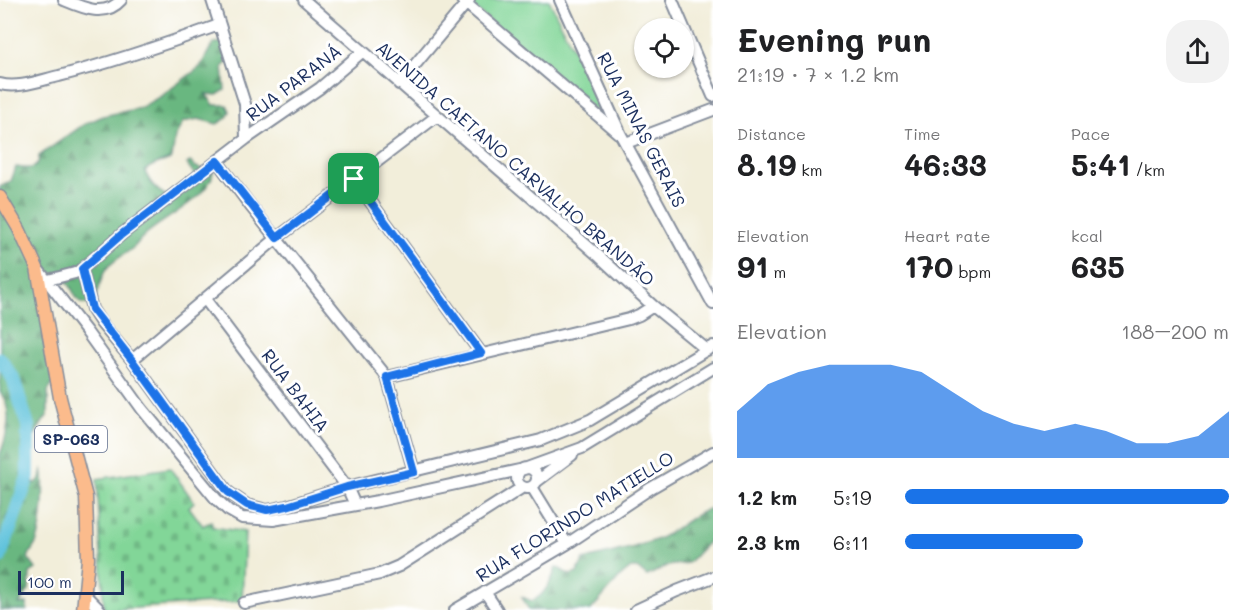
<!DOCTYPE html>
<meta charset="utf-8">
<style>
:root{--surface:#fff;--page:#f2f2f2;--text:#202124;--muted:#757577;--accent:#1a73e8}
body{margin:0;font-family:Mali,sans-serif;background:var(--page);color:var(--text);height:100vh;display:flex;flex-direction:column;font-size:22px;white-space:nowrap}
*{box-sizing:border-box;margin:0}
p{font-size:20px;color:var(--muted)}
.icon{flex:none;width:33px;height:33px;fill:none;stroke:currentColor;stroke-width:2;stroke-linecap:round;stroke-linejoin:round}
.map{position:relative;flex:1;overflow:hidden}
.drawer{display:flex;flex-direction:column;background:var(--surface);width:540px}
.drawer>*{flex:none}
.buttons{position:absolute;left:634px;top:18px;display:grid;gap:12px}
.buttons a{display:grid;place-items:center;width:60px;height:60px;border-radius:50%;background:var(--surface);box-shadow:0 2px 4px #0004;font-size:30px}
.scale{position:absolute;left:18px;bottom:15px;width:106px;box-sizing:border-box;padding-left:6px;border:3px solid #1b2f5e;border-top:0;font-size:16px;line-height:21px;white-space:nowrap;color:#1b2f5e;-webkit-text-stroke:4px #fff;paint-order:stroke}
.pin{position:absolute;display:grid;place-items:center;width:51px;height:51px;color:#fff;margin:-26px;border-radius:12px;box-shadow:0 3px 9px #0006}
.round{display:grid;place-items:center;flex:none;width:63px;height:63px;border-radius:24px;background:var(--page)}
.overview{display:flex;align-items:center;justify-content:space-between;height:102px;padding:0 24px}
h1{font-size:33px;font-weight:700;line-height:45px}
.figures{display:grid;grid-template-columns:repeat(3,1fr);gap:9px;height:102px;padding:6px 24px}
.figures div{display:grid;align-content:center}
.figures b{font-size:30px;font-weight:700}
.figures small{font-size:16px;font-weight:400}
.figures p{font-size:16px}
.chart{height:168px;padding:12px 24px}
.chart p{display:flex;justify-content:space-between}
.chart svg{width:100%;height:108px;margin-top:6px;fill:var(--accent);opacity:.7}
ul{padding:0 24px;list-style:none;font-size:20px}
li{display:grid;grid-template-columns:96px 72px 1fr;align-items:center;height:45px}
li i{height:15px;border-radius:8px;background:var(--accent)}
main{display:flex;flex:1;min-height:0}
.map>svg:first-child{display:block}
.forest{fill:url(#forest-firs);stroke:#42736f;stroke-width:1.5}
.cemetery{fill:url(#cemetery-stones);stroke:#4e827b;stroke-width:1.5}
.park{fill:#82d698;stroke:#4e827b;stroke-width:1.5}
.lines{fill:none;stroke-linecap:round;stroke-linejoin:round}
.river{stroke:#5ec2dc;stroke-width:14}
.minor-casing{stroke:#868e9c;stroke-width:14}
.major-casing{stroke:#868e9c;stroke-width:15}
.minor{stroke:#fff;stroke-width:10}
.major{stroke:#fbbb8c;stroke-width:12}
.route-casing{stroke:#fff;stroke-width:12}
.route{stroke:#1a73e8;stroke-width:8}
.labels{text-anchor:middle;stroke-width:6;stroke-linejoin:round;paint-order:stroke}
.shield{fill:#fff;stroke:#5f6d8e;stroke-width:1.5}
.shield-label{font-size:16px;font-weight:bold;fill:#1b2f5e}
.street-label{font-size:18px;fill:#1b2f5e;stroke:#fff}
</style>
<main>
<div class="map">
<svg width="713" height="610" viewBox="0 0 713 610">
<defs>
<pattern id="forest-firs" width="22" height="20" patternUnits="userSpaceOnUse" patternTransform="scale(1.5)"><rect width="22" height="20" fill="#69b780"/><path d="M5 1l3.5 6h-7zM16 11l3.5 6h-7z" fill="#56956c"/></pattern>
<pattern id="cemetery-stones" width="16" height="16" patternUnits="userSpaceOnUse" patternTransform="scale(1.5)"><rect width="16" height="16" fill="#82d698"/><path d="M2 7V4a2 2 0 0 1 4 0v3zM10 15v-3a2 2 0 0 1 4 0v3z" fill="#70b885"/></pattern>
</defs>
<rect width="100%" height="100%" fill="#fff"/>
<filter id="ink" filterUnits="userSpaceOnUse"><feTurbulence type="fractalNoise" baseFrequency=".0167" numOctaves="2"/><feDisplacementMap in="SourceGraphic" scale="12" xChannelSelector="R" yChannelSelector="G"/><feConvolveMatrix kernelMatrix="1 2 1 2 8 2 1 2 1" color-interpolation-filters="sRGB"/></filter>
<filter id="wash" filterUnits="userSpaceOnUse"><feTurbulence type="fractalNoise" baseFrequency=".008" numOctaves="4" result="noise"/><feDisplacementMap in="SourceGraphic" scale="24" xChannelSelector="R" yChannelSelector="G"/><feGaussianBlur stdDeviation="1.35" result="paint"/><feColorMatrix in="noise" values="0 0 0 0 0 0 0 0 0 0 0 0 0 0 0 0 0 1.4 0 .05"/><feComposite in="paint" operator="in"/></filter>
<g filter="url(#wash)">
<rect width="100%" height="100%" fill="#f2eeda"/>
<!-- forest -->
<path class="forest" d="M223,42L227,63L223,66L225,90L217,95L206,94L214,105H227L230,111L227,118L217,124L198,119L183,122L175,137L172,158C163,163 152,163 145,171C149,183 161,196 174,198L189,191L198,179L187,164L190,162L196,167L213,172C211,196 164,218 146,234C141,238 138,243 134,247C125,255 111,261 105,271C98,282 101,295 89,304C75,306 75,290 67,282C61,276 49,273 41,269L55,381L48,391V415C44,419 31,441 29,447C27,452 27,457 24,462L35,484L40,479L42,468C45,485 43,524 37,541C35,547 30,551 28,558L36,569L30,573L29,590L19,604L27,603V610H0V455C7,435 14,410 0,392V187L11,181L16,167C28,169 39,171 39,156L83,125L103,116L140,108L161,96L200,67L211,47L215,43Z
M713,508V537L688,563L667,566L647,576L637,568H631L621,576L591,610H529L522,597L532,601C544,596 553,579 556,567L570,575L577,573L583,560C608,552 636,549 660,538C675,531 700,509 713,508Z"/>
<!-- cemetery -->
<path class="cemetery" d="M170,468L194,502L189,507L203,526L211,521L213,527L245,532L242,601L104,610L97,479Z"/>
<!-- park -->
<path class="park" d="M478,0H549L610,123L472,6Z"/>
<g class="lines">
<!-- river -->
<path class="river" d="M0,359L13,378L28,426V477L0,557"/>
</g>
</g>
<g filter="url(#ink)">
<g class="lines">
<defs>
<path id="minor" d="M64,0C83,8 105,18 121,0
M212,0L245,104L246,139
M304,0L600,257L653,306L707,350
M462,0L618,133
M560,0L621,135L713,304
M672,0L713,96
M0,84C18,89 41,80 59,76C114,62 166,44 219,25
M399,84L469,0
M626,143L713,110
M217,161L252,208L387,377L414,472
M354,179L481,353
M37,268L86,331L142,409L216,499L228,510L242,518L273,520L378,501L524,469L582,448L713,368
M82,269L92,309L101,323L132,360L228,492L247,505L267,510L287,506L347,487L541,440L590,420L713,346
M48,280L75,273L82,269L122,234L246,139L320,88L362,52
M205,299L347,487L355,505
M132,360L277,238L437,116
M387,377L629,319L639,315L653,306
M517 478a10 10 0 1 1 20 0a10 10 0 1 1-20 0Z
M536,482L572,455
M532,487L567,544
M485,592L497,610
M85,595L100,610
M244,603L380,574L399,566L523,487
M455,610L567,544L651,488L713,452
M636,610L677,591L713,577"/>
<path id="major" d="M0,197L19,229L37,268L60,398L86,497L88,559L83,610"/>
</defs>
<!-- minor casing -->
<use href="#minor" class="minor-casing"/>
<!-- major casing -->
<use href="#major" class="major-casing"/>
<!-- minor -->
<use href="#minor" class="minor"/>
<!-- major -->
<use href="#major" class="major"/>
</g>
</g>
<g class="lines" filter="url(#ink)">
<defs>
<path id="route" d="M217,161L277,238L354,179L481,353L387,377L414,472L347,487L287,506L267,510L247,505L228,492L132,360L92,309L82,269L122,234Z"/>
</defs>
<!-- route casing -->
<use href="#route" class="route-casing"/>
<!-- route -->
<use href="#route" class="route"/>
</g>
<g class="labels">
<!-- shield labels -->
<rect class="shield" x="35" y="426" width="72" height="26" rx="4.5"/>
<g class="shield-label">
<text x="71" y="445">SP-063</text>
</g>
<!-- street labels -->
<g class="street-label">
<text transform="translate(294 83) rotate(-37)" y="6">RUA PARANÁ</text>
<text transform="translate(641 130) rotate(63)" y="6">RUA MINAS GERAIS</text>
<text transform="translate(515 164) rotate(41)" y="6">AVENIDA CAETANO CARVALHO BRANDÃO</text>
<text transform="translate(295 391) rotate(53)" y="6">RUA BAHIA</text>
<text transform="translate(575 517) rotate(-32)" y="6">RUA FLORINDO MATIELLO</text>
</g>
</g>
</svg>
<div class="buttons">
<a><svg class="icon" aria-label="locate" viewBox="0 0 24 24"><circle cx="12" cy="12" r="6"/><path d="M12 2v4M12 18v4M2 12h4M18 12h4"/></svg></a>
</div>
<div class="scale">100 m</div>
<div class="pin" style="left:354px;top:179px;background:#1e9e55"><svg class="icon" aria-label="arrive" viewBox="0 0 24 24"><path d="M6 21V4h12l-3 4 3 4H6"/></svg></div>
</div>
<section class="drawer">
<div class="overview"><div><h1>Evening run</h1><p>21:19 · 7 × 1.2 km</p></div><a class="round"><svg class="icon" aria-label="share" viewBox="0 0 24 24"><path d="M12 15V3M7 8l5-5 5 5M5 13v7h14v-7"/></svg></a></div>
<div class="figures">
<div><p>Distance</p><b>8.19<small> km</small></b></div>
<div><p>Time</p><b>46:33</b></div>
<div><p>Pace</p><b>5:41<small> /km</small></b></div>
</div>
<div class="figures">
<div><p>Elevation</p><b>91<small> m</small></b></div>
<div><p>Heart rate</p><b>170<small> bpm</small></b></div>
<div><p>kcal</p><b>635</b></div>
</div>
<div class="chart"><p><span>Elevation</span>188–200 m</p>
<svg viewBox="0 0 160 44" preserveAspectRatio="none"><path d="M0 44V25L10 14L20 9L30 6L40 6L50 6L60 9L70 17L80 25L90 30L100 33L110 30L120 33L130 38L140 38L150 35L160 25V44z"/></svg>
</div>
<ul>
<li><b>1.2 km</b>5:19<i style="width:100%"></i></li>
<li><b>2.3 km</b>6:11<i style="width:55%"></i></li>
</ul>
</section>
</main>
